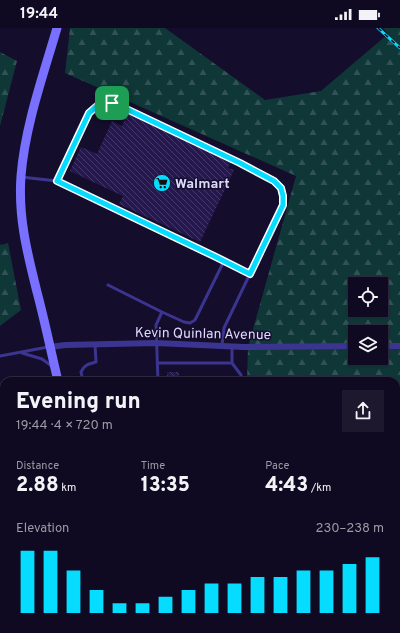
<!DOCTYPE html>
<meta charset="utf-8">
<style>
:root{--surface:#0f0a21;--page:#1d182e;--text:#f1f3f6;--muted:#9b9aa5;--line:#2f2b3f;--accent:#05dcff}
body{margin:0;font-family:Overpass,sans-serif;background:var(--page);color:var(--text);height:100vh;display:flex;flex-direction:column;font-size:15px;white-space:nowrap}
*{box-sizing:border-box;margin:0}
p{font-size:13px;color:var(--muted)}
.icon{flex:none;width:22px;height:22px;fill:none;stroke:currentColor;stroke-width:2;stroke-linecap:round;stroke-linejoin:round}
.map{position:relative;flex:1;overflow:hidden}
.drawer{position:absolute;left:0px;top:349px;width:400px;height:256px;display:flex;flex-direction:column;background:var(--surface);border-radius:12px 12px 0 0;box-shadow:0 1px 3px #0004,0 0 0 1px var(--line)}
.drawer>*{flex:none}
.controls{position:absolute;left:348px;top:249px;display:grid;gap:8px}
.controls a{display:grid;place-items:center;width:40px;height:40px;border-radius:0px;background:var(--surface);box-shadow:0 1px 3px #0004,0 0 0 1px var(--line);font-size:20px}
.pin{position:absolute;display:grid;place-items:center;width:34px;height:34px;color:#fff;margin:-17px;border-radius:8px;box-shadow:0 2px 6px #0006}
.round{display:grid;place-items:center;flex:none;width:42px;height:42px;border-radius:0px;background:var(--page)}
.summary{display:flex;align-items:center;justify-content:space-between;height:68px;padding:0 16px}
h1{font-size:22px;font-weight:800;line-height:30px}
.figures{display:grid;grid-template-columns:repeat(3,1fr);gap:6px;height:68px;padding:4px 16px}
.figures div{display:grid;align-content:center}
.figures b{font-size:20px;font-weight:800}
.figures small{font-size:11px;font-weight:400}
.figures p{font-size:11px}
.chart{height:112px;padding:8px 16px}
.chart p{display:flex;justify-content:space-between}
.chart svg{width:100%;height:72px;margin-top:4px;stroke:var(--accent);stroke-width:6}
.status{display:flex;justify-content:space-between;align-items:center;height:28px;padding:0 20px;background:var(--surface);direction:ltr}
.status svg{height:11px;fill:currentColor}
.map>svg:first-child{display:block}
.forest{fill:url(#forest-firs);fill-rule:evenodd}
.lines{fill:none;stroke-linecap:round;stroke-linejoin:round}
.stream{stroke:#051d4e;stroke-width:1.5}
.building{fill:url(#building-back-hatch)}
.service{stroke:#3b3490;stroke-width:3}
.minor{stroke:#3b3490;stroke-width:6}
.secondary{stroke:#7970ff;stroke-width:9}
.primary{stroke:#ca60ff;stroke-width:10}
.motorway{stroke:#ff549f;stroke-width:11}
.rail-casing{stroke:#05dcff;stroke-width:3}
.rail{stroke:#140e2c;stroke-width:1.5;stroke-dasharray:4.5;stroke-linecap:butt}
.route-casing{stroke:#fff;stroke-width:8}
.route{stroke:#05dcff;stroke-width:5}
.labels{text-anchor:middle;stroke-width:3;stroke-linejoin:round;paint-order:stroke}
.poi-label{font-size:14px;font-weight:bold;fill:#dfd9ff;stroke:#140e2c;text-anchor:start}
.street-label{font-size:14px;fill:#dfd9ff;stroke:#140e2c}
</style>
<div class="status"><b>19:44</b><svg viewBox="0 0 49 12"><path d="M0 12V9h3v3zM5 12V6h3v6zM10 12V3h3v9zM15 12V0h3v12zM26 1h20v11H26zM47 4h2v5h-2z"/></svg></div>
<div class="map">
<svg width="400" height="605" viewBox="0 0 400 605">
<defs>
<pattern id="forest-firs" width="22" height="20" patternUnits="userSpaceOnUse"><rect width="22" height="20" fill="#103737"/><path d="M5 1l3.5 6h-7zM16 11l3.5 6h-7z" fill="#325355"/></pattern>
<pattern id="building-back-hatch" width="6" height="6" patternUnits="userSpaceOnUse"><rect width="6" height="6" fill="#25184f"/><path d="M-1 5l2 2M0 0l6 6M5-1l2 2" fill="none" stroke="#443969"/></pattern>
</defs>
<rect width="100%" height="100%" fill="#140e2c"/>
<!-- forest -->
<path class="forest" d="M70,0H165L265,72L321,63L388,6L383,0H400V549L396,544V353H247L248,319L296,148L65,45ZM355,256H381V282H355ZM355,304H381V330H355Z
M0,24L17,33L0,98Z
M8,215L21,282L0,298V216L1,217Z"/>
<g class="lines">
<!-- stream -->
<path class="stream" d="M396,424H400
M135,605L137,601"/>
</g>
<!-- building -->
<path class="building" d="M127,86L231,134L228,140L234,142L200,214L119,176L123,168L70,143L81,119L97,126L112,93L122,98Z
M167,344H179V353H167Z
M0,487L4,491V556H0Z
M103,601H122L120,605H110Z
M154,601H185L183,605H152Z"/>
<g class="lines">
<!-- service -->
<path class="service" d="M21,149L57,153L224,233L250,246
M57,153L89,85C99,75 104,72 118,77L240,135L274,153L281,160L283,168V177L224,300L222,317
M108,257L162,284L156,297L158,353
M162,284L184,294L190,295L195,292L224,233
M232,318V335L241,347V353
M22,325L42,331L53,339
M0,328L48,319
M158,335H232
M83,353L81,344C85,336 89,336 96,334L95,317
M0,401L4,406
M0,476L4,480
M75,601L83,605
M122,605L124,601"/>
<!-- minor -->
<path class="minor" d="M381,318H400
M50,319L65,317L156,315L244,319L355,318"/>
<!-- secondary -->
<path class="secondary" d="M57,0C43,48 25,98 21,148C18,189 27,224 37,264C45,294 51,324 58,353"/>
<!-- primary -->
<path class="primary" d="M0,575L4,574
M0,594L4,597
M42,601L45,605"/>
<!-- motorway -->
<path class="motorway" d="M16,605H17"/>
<defs>
<path id="rail" d="M378,0L400,20"/>
</defs>
<!-- rail casing -->
<use href="#rail" class="rail-casing"/>
<!-- rail -->
<use href="#rail" class="rail"/>
</g>
<g class="lines">
<defs>
<path id="route" d="M104,75H112L118,77L240,135L274,153L281,160L283,168V177L250,246L214,228L57,153L89,85L97,78Z"/>
</defs>
<!-- route casing -->
<use href="#route" class="route-casing"/>
<!-- route -->
<use href="#route" class="route"/>
</g>
<!-- icons -->
<defs>
<symbol id="supermarket-disc" viewBox="-11 -11 22 22"><circle r="9.5" fill="#05dcff" stroke="#140e2c"/><path d="M-6-5.5h2.5l.6 2H6L4.5 2H-2.5L-4.4-4H-6ZM-1.5 3.2a1.3 1.3 0 1 0 .1 0ZM3 3.2a1.3 1.3 0 1 0 .1 0Z" fill="#111"/></symbol>
</defs>
<g fill-rule="evenodd">
<use href="#supermarket-disc" x="152" y="145" width="20" height="20"/>
</g>
<g class="labels">
<!-- poi labels -->
<g class="poi-label">
<text x="175" y="160">Walmart</text>
</g>
<!-- street labels -->
<g class="street-label">
<text transform="translate(203 305) rotate(1)" y="5">Kevin Quinlan Avenue</text>
</g>
</g>
</svg>
<div class="controls">
<a><svg class="icon" aria-label="locate" viewBox="0 0 24 24"><circle cx="12" cy="12" r="6"/><path d="M12 2v4M12 18v4M2 12h4M18 12h4"/></svg></a>
<a><svg class="icon" aria-label="layers" viewBox="0 0 24 24"><path d="M12 4l9 5-9 5-9-5zM3 14l9 5 9-5"/></svg></a>
</div>
<div class="pin" style="left:112px;top:75px;background:#1e9e55"><svg class="icon" aria-label="arrive" viewBox="0 0 24 24"><path d="M6 21V4h12l-3 4 3 4H6"/></svg></div>
<section class="drawer">
<div class="summary"><div><h1>Evening run</h1><p>19:44 · 4 × 720 m</p></div><a class="round"><svg class="icon" aria-label="share" viewBox="0 0 24 24"><path d="M12 15V3M7 8l5-5 5 5M5 13v7h14v-7"/></svg></a></div>
<div class="figures">
<div><p>Distance</p><b>2.88<small> km</small></b></div>
<div><p>Time</p><b>13:35</b></div>
<div><p>Pace</p><b>4:43<small> /km</small></b></div>
</div>
<div class="chart"><p><span>Elevation</span>230–238 m</p>
<svg viewBox="0 0 160 44" preserveAspectRatio="none"><path d="M5 44V6M15 44V6M25 44V18M35 44V30M45 44V38M55 44V38M65 44V34M75 44V30M85 44V26M95 44V26M105 44V22M115 44V22M125 44V18M135 44V18M145 44V14M155 44V10"/></svg>
</div>
</section>
</div>
